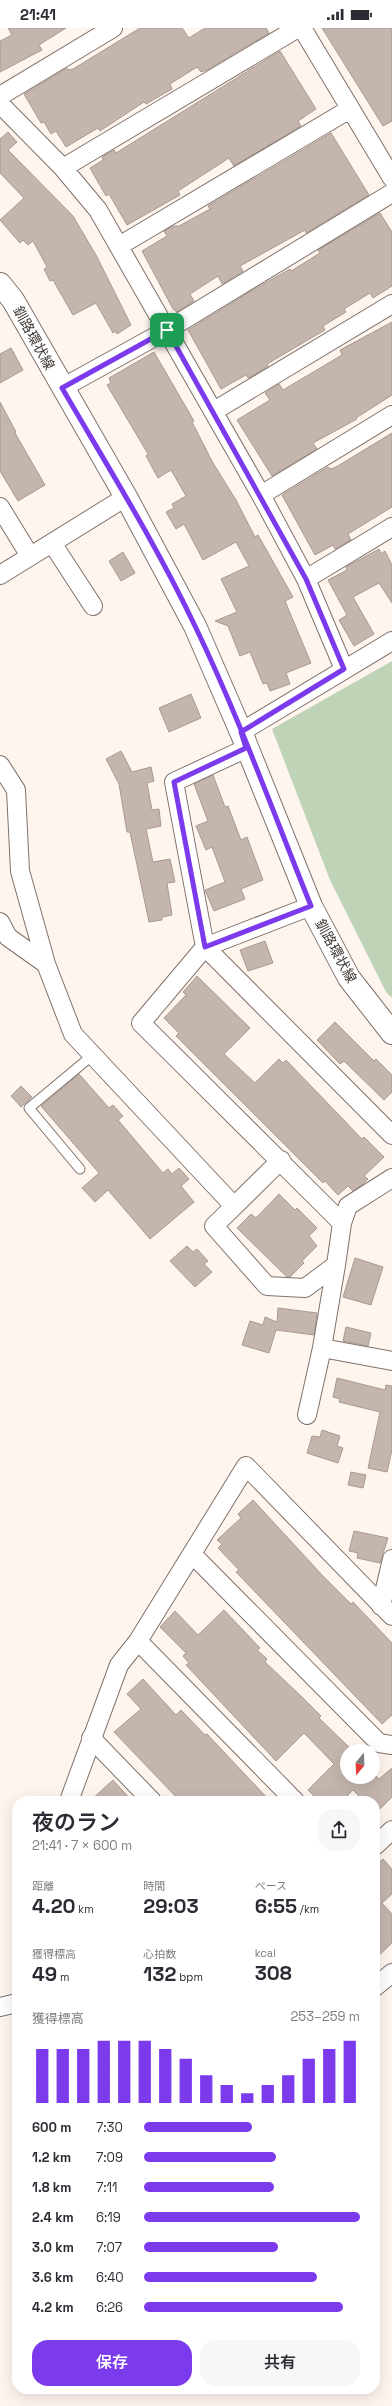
<!DOCTYPE html>
<html lang="ja">
<meta charset="utf-8">
<style>
:root{--surface:#fff;--page:#f7f7f7;--text:#2b2b33;--muted:#7c7c81;--accent:#7c3aed}
body{margin:0;font-family:"Space Grotesk","Noto Sans JP",sans-serif;background:var(--page);color:var(--text);height:100vh;display:flex;flex-direction:column;font-size:15px;white-space:nowrap}
*{box-sizing:border-box;margin:0}
p{font-size:13px;color:var(--muted)}
.icon{flex:none;width:22px;height:22px;fill:none;stroke:currentColor;stroke-width:2;stroke-linecap:round;stroke-linejoin:round}
.map{position:relative;flex:1;overflow:hidden}
.drawer{position:absolute;left:12px;top:1768px;width:368px;height:598px;display:flex;flex-direction:column;background:var(--surface);border-radius:16px;box-shadow:0 4px 16px #0002}
.drawer>*{flex:none}
.needle{width:26px;rotate:199deg}
.tools{position:absolute;left:340px;top:1716px;display:grid;gap:8px}
.tools a{display:grid;place-items:center;width:40px;height:40px;border-radius:50%;background:var(--surface);box-shadow:0 4px 16px #0002;font-size:20px}
.pin{position:absolute;display:grid;place-items:center;width:34px;height:34px;color:#fff;margin:-17px;border-radius:8px;box-shadow:0 2px 6px #0006}
.round{display:grid;place-items:center;flex:none;width:42px;height:42px;border-radius:16px;background:var(--page)}
.head{display:flex;align-items:center;justify-content:space-between;height:68px;padding:0 20px}
h1{font-size:22px;font-weight:600;line-height:30px}
.metrics{display:grid;grid-template-columns:repeat(3,1fr);gap:6px;height:68px;padding:4px 20px}
.metrics div{display:grid;align-content:center}
.metrics b{font-size:20px;font-weight:600}
.metrics small{font-size:11px;font-weight:400}
.metrics p{font-size:11px}
.chart{height:112px;padding:8px 20px}
.chart p{display:flex;justify-content:space-between}
.chart svg{width:100%;height:72px;margin-top:4px;stroke:var(--accent);stroke-width:6}
.action{display:flex;gap:8px;margin-top:auto;padding:8px 20px}
.action a{flex:1;height:46px;border-radius:16px;background:var(--accent);color:#fff;font-size:16px;font-weight:600;line-height:46px;text-align:center}
.action a+a{background:var(--page);color:var(--text)}
ul{padding:0 20px;list-style:none;font-size:13px}
li{display:grid;grid-template-columns:64px 48px 1fr;align-items:center;height:30px}
li i{height:10px;border-radius:5px;background:var(--accent)}
.status{display:flex;justify-content:space-between;align-items:center;height:28px;padding:0 20px;background:var(--surface);direction:ltr}
.status svg{height:11px;fill:currentColor}
.map>svg:first-child{display:block}
.green{fill:#bfd3b7}
.building{fill:#c5b6ad;stroke:#a99a91}
.lines{fill:none;stroke-linecap:round;stroke-linejoin:round}
.service-casing{stroke:#80726a;stroke-width:11}
.minor-casing{stroke:#80726a;stroke-width:20}
.primary-casing{stroke:#80726a;stroke-width:24}
.service{stroke:#fff;stroke-width:9}
.minor{stroke:#fff;stroke-width:18}
.primary{stroke:#fff;stroke-width:22}
.route-casing{stroke:#fff;stroke-width:8}
.route{stroke:#7c3aed;stroke-width:5}
.labels{text-anchor:middle;stroke-width:4;stroke-linejoin:round;paint-order:stroke}
.street-label{font-size:14px;fill:#3f3935;stroke:#fff}
</style>
<div class="status"><b>21:41</b><svg viewBox="0 0 49 12"><path d="M0 12V9h3v3zM5 12V6h3v6zM10 12V3h3v9zM15 12V0h3v12zM26 1h20v11H26zM47 4h2v5h-2z"/></svg></div>
<div class="map">
<svg width="392" height="2378" viewBox="0 0 392 2378">
<rect width="100%" height="100%" fill="#fff5ef"/>
<!-- green -->
<path class="green" d="M392,633V970L386,964L330,852L272,701Z"/>
<!-- building -->
<path class="building" d="M8,0H66L39,17L42,22L0,44V13L12,7Z
M140,0H182L189,10L205,0H266L269,5L207,42L201,44L197,39L170,56L172,61L146,76L144,74L100,103L98,100L66,119L56,103L51,106L44,94L41,95L24,66L67,40L68,42L73,41Z
M322,0H392V93L383,98Z
M280,23L316,81L298,93L301,98L234,138L229,130L178,163L180,167L127,197L109,166L106,168L90,140L103,132L102,129L114,122L116,125Z
M8,104L17,114L8,122L73,188L96,227L131,297L117,306L116,303L113,305L96,275L73,287L53,252L50,253L44,241L47,239L33,213L28,217L23,212L20,215L0,192L24,170L0,145V111Z
M331,105L369,167L306,205L305,202L240,238L243,243L222,256L218,248L190,266L194,273L177,284L173,281L142,223L167,208L164,203L173,198H179L210,181L208,178Z
M380,185L392,204V258L373,270L370,265L344,281L346,284L323,298L325,302L267,336L268,338L254,347L248,350L246,347L221,361L188,302L253,262L290,241L291,243L320,225L318,222Z
M392,294V367L356,390L357,391L313,415L317,421L272,448L237,392L270,372L265,365L279,356L283,362L342,327L340,322Z
M11,320L23,342L0,355V326Z
M154,324L194,393L192,394L213,435L236,472L255,509L258,507L293,569L285,573L311,635L286,645L290,656L270,663L267,655L263,656L250,624L240,628L228,598L215,593L237,584L221,551L249,538L236,514L203,532L184,496L176,501L166,484L174,480L172,476L186,468L171,442L158,450L146,428L148,426L107,357L111,355L109,350Z
M0,374L16,404L15,405L45,457L18,473L0,443Z
M392,405V479L348,506L351,512L335,521L333,517L315,527L282,467L328,439L331,441L336,439Z
M379,521L381,526L385,523L392,537V575L379,555L353,569L374,606L354,618L339,592L347,587L328,552L347,542L346,539Z
M123,524L135,545L121,553L109,533Z
M191,666L201,690L169,704L159,680Z
M121,723L132,744L151,739L154,753L147,755L152,782L159,781L161,798L146,801L153,834L170,831L175,854L167,855L172,887L162,889V892L149,894L130,804H127L119,756L106,731Z
M213,747L225,779L228,778L241,812L247,809L263,852L241,861L245,871L214,883L205,862L225,854L212,819L206,822L196,798L208,793L194,756Z
M265,913L273,935L248,943L240,922Z
M197,948L250,1000L224,1026L255,1055L279,1031L283,1035L286,1032L362,1111L364,1109L384,1129L364,1148L368,1151L363,1156L353,1163L348,1158L338,1167L325,1153L323,1155L176,1008L179,1005L164,990L186,967L183,964Z
M335,994L374,1033L376,1031L392,1047V1064L384,1072L344,1033L340,1036L317,1012Z
M79,1046L109,1080L113,1077L123,1088L118,1092L163,1145L168,1141L172,1146L179,1140L189,1151L181,1158L194,1174L150,1211L108,1162L95,1174L82,1160L99,1145L41,1078Z
M21,1058L32,1069L21,1079L11,1068Z
M279,1166L295,1182L297,1180L317,1200L309,1208L317,1218L302,1233L304,1235L290,1249H287L237,1200L251,1186L256,1190Z
M187,1218L193,1224L197,1221L208,1233L204,1236L212,1244L195,1259L170,1233Z
M355,1230L383,1239L371,1277L343,1269Z
M278,1280L317,1285L314,1307L276,1302L269,1325L242,1317L250,1293L263,1297L265,1289L277,1294Z
M346,1299L371,1305L368,1318L343,1313Z
M337,1350L385,1362L386,1357L392,1358V1422L387,1444L368,1440L380,1384L339,1374L340,1371L333,1369Z
M322,1402L340,1408L337,1418L343,1420L338,1435L307,1425L312,1408L320,1409Z
M351,1444L366,1447L363,1460L348,1457Z
M253,1472L322,1547L351,1576L353,1574L392,1615V1687L382,1696L236,1544L239,1542L218,1520L222,1516L217,1512L241,1490L238,1486Z
M354,1503L388,1510L380,1535L357,1530L358,1525L349,1523Z
M224,1582L260,1620L257,1622L267,1631L265,1634L303,1670L321,1688L319,1690L353,1723H347V1749H373V1745L379,1751L392,1740V1769L375,1786V1773H364L353,1762L342,1773H319L308,1762L334,1736L304,1705L276,1733L186,1637L189,1635L183,1628L186,1625L160,1599L175,1583L198,1607Z
M143,1651L176,1687L181,1682L205,1707L207,1706L270,1773H180L114,1704L141,1681L127,1666Z
M113,1752L132,1773H90Z
M383,1831L392,1841V1866L382,1875L392,1886V1915L375,1931V1838Z"/>
<g class="lines">
<defs>
<path id="service" d="M80,1141L29,1080L94,1026"/>
<path id="minor" d="M302,0L392,150
M0,68L113,0
M0,76L63,140L98,182L261,467L306,551L344,641
M63,140L298,0
M119,218L350,81
M62,360L167,302L392,165
M214,383L392,276
M261,467L392,387
M0,479L30,528
M52,515L93,578
M0,547L126,469
M306,551L392,499
M241,704L392,613
M247,720L174,754L205,919L392,1107
M0,737L16,762L20,843L46,936L73,1006L234,1178
M311,878L205,919L141,995L342,1195L348,1178L392,1150
M0,894L8,909L46,936
M281,1132L214,1198L267,1258L305,1260L336,1237L342,1195
M322,1320L392,1333
M307,1387L322,1320L336,1237
M192,1526L379,1715L392,1717
M381,1578L392,1531
M138,1613L295,1773
M91,1710L152,1773
M69,1773L119,1637L138,1613L246,1438L392,1588
M375,1818L392,1802
M375,1959L392,1945
M0,1979L17,1975"/>
<path id="primary" d="M0,256L13,272L126,469L195,598L241,704L311,878L349,950L392,1005"/>
</defs>
<!-- service casing -->
<use href="#service" class="service-casing"/>
<!-- minor casing -->
<use href="#minor" class="minor-casing"/>
<!-- primary casing -->
<use href="#primary" class="primary-casing"/>
<!-- service -->
<use href="#service" class="service"/>
<!-- minor -->
<use href="#minor" class="minor"/>
<!-- primary -->
<use href="#primary" class="primary"/>
</g>
<g class="lines">
<defs>
<path id="route" d="M167,302L306,551L344,641L241,704L246,720L174,754L205,919L311,878C273,784 239,689 195,598C156,516 108,439 62,360L167,302"/>
</defs>
<!-- route casing -->
<use href="#route" class="route-casing"/>
<!-- route -->
<use href="#route" class="route"/>
</g>
<g class="labels">
<!-- street labels -->
<g class="street-label">
<text transform="translate(34 310) rotate(61)" y="5">釧路環状線</text>
<text transform="translate(336 923) rotate(61)" y="5">釧路環状線</text>
</g>
</g>
</svg>
<div class="tools">
<a><svg class="needle" viewBox="-14 -14 28 28"><path d="M0-13l5 13h-10z" fill="#e53935"/><path d="M0 13l5-13h-10z" fill="#7c7c81"/></svg></a>
</div>
<div class="pin" style="left:167px;top:302px;background:#1e9e55"><svg class="icon" aria-label="arrive" viewBox="0 0 24 24"><path d="M6 21V4h12l-3 4 3 4H6"/></svg></div>
<section class="drawer">
<div class="head"><div><h1>夜のラン</h1><p>21:41 · 7 × 600 m</p></div><a class="round"><svg class="icon" aria-label="share" viewBox="0 0 24 24"><path d="M12 15V3M7 8l5-5 5 5M5 13v7h14v-7"/></svg></a></div>
<div class="metrics">
<div><p>距離</p><b>4.20<small> km</small></b></div>
<div><p>時間</p><b>29:03</b></div>
<div><p>ペース</p><b>6:55<small> /km</small></b></div>
</div>
<div class="metrics">
<div><p>獲得標高</p><b>49<small> m</small></b></div>
<div><p>心拍数</p><b>132<small> bpm</small></b></div>
<div><p>kcal</p><b>308</b></div>
</div>
<div class="chart"><p><span>獲得標高</span>253–259 m</p>
<svg viewBox="0 0 160 44" preserveAspectRatio="none"><path d="M5 44V11M15 44V11M25 44V11M35 44V6M45 44V6M55 44V6M65 44V11M75 44V17M85 44V27M95 44V33M105 44V38M115 44V33M125 44V27M135 44V17M145 44V11M155 44V6"/></svg>
</div>
<ul>
<li><b>600 m</b>7:30<i style="width:50%"></i></li>
<li><b>1.2 km</b>7:09<i style="width:61%"></i></li>
<li><b>1.8 km</b>7:11<i style="width:60%"></i></li>
<li><b>2.4 km</b>6:19<i style="width:100%"></i></li>
<li><b>3.0 km</b>7:07<i style="width:62%"></i></li>
<li><b>3.6 km</b>6:40<i style="width:80%"></i></li>
<li><b>4.2 km</b>6:26<i style="width:92%"></i></li>
</ul>
<div class="action"><a>保存</a><a>共有</a></div>
</section>
</div>
